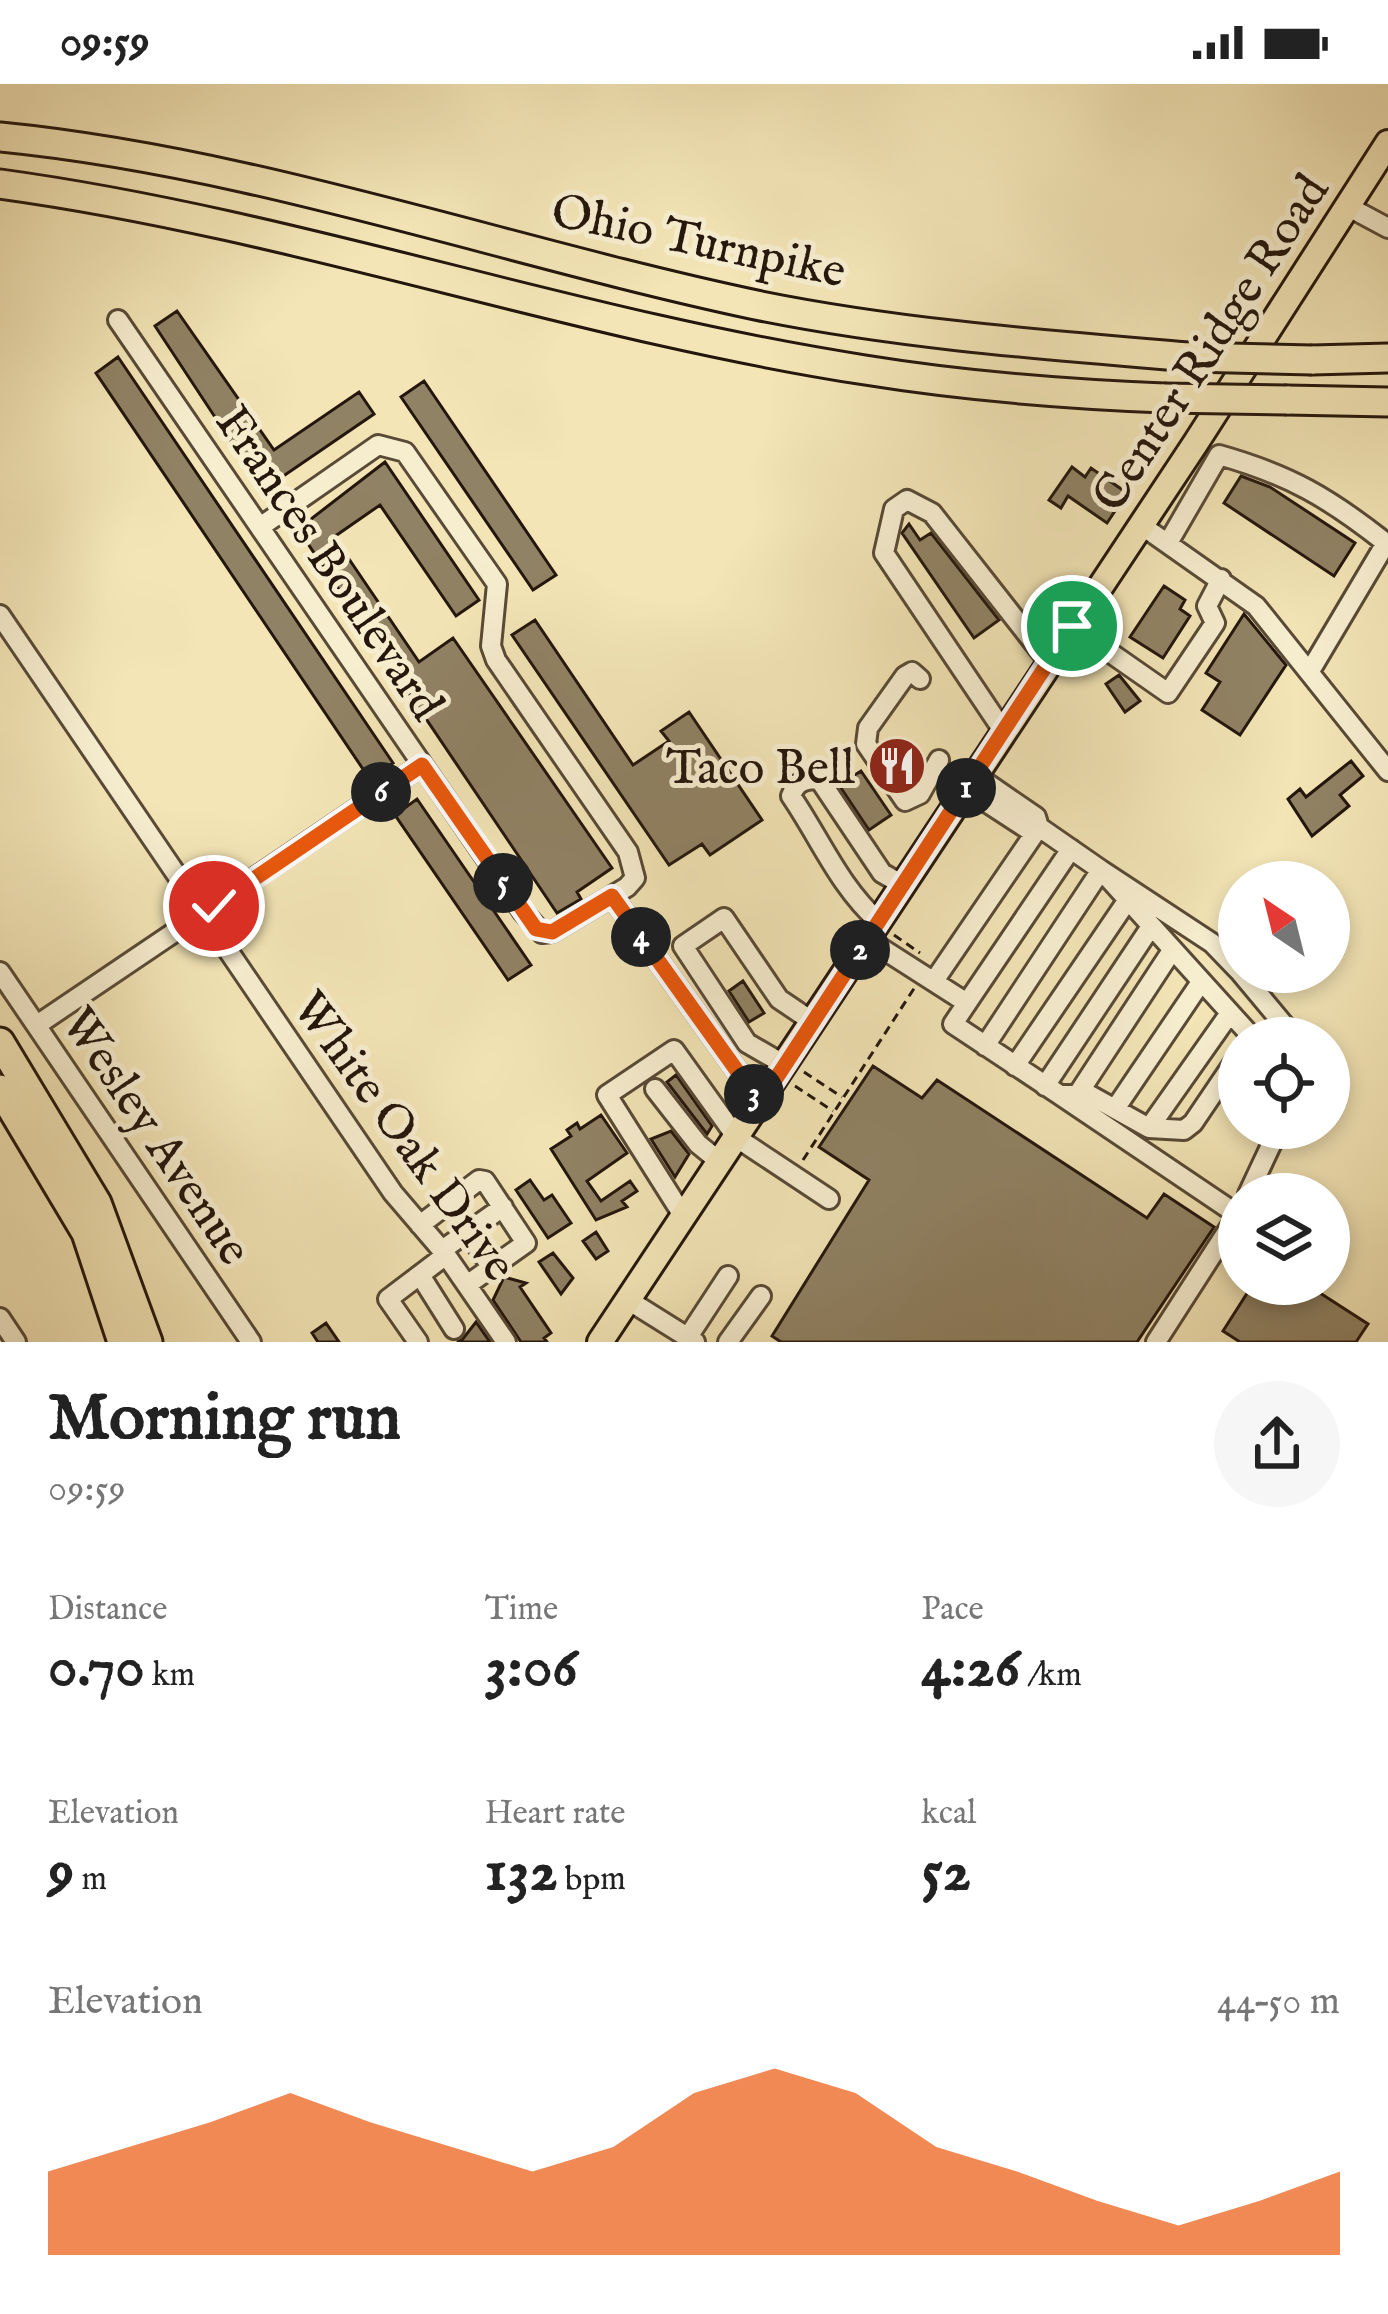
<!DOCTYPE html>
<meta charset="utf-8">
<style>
:root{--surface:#fff;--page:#f6f6f6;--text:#222;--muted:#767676;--accent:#ea580c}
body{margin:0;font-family:"IM FELL English",serif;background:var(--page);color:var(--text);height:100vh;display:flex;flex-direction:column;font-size:45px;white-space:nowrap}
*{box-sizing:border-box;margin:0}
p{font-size:39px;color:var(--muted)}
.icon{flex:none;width:66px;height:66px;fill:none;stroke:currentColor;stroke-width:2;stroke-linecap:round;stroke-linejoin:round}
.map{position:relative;height:1258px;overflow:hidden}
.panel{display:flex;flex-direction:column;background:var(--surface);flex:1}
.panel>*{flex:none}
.needle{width:78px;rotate:325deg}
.fabs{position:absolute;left:1218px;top:777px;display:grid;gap:24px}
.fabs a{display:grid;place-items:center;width:132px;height:132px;border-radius:50%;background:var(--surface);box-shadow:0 6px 18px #0003;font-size:60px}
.pin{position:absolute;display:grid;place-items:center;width:102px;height:102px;color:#fff;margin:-51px;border:6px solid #fff;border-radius:50%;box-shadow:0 3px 12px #0007}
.km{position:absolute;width:60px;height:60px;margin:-30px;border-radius:50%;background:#222;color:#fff;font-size:33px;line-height:60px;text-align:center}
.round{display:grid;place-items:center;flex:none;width:126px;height:126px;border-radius:63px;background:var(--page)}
.summary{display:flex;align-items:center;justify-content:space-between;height:204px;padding:0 48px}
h1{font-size:66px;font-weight:800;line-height:90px}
.metrics{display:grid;grid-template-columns:repeat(3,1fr);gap:18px;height:204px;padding:12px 48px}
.metrics div{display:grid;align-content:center}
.metrics b{font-size:60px;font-weight:800}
.metrics small{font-size:33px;font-weight:400}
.metrics p{font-size:33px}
.chart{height:336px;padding:24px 48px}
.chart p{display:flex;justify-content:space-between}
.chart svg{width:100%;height:216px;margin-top:12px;fill:var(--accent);opacity:.7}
.status{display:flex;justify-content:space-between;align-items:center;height:84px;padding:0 60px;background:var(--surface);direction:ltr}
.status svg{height:33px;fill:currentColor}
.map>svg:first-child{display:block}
.building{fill:#908264;stroke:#24160c;stroke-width:3}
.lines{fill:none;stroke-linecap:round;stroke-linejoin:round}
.minor-casing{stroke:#584a36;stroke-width:24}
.major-casing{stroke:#24160c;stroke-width:30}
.highway-casing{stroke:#24160c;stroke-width:33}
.path{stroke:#24160c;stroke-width:3;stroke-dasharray:9 6;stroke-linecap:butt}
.minor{stroke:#f7eed0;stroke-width:18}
.major{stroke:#f3e5b6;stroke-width:24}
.highway{stroke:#f3e5b6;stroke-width:27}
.highway-bridge-casing{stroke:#24160c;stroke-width:33;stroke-linecap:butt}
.highway-bridge{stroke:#f3e5b6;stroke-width:27}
.route-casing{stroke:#fff;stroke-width:24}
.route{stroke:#ea580c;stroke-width:15}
.labels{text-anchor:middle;stroke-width:10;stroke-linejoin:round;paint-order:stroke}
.street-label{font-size:48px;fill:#24160c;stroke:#f7eed0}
.poi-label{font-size:48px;fill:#24160c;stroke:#f7eed0;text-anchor:end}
</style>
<div class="status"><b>09:59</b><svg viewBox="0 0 49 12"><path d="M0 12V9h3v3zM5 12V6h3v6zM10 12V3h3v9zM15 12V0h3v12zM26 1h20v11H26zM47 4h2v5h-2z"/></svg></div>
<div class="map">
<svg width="1388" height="1258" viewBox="0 0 1388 1258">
<rect width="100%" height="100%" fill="#f3e5b6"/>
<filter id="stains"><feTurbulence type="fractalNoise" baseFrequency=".00167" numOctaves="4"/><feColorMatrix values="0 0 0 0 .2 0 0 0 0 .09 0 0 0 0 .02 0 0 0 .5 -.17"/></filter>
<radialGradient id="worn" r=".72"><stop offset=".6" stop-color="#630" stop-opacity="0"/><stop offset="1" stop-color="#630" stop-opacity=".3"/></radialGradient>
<!-- building -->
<path class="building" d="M177,227L274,366L359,308L374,330L263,406L155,242Z
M118,273L393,679L369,694L96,289Z
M424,297L556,491L533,506L401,313Z
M385,378L479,516L456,532L380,421L334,453L419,578L453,554L612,784L577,808L581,815L557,829L298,445Z
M1072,383L1085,393L1091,384L1127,409L1107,439L1068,412L1061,424L1049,416Z
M1241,392L1270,403L1355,459L1334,492L1224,419Z
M909,440L920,456L931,449L999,536L974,554L902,449Z
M1164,502L1185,516L1180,525L1190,532L1163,574L1130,553Z
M1244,530L1286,581L1240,651L1202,626L1220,598L1206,589Z
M535,536L633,681L669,657L661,647L689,628L762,736L710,771L702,760L669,781L512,551Z
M1119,591L1140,617L1125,628L1106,600Z
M893,660L914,692L910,700L886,665Z
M1351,677L1363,692L1340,711L1349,722L1312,752L1288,715L1300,705L1306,713Z
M861,687L891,731L869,746L839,701Z
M417,715L531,881L508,896L395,731Z
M743,897L764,929L749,938L729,907Z
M873,982L922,1014L937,996L1147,1134L1164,1110L1214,1143L1137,1258H781L772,1252L869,1096L819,1063Z
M676,991L712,1042L707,1050L667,998Z
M601,1031L627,1069L587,1097L601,1117L630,1097L637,1107L622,1117L627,1123L596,1136L551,1065L571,1052L567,1046L577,1039L580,1045Z
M671,1047L689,1070L675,1093L651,1055Z
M530,1096L544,1116L552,1111L571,1139L548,1154L516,1106Z
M596,1148L608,1167L596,1175L583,1157Z
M553,1169L573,1194L561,1210L539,1178Z
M504,1193L526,1199L520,1203L551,1249L544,1254L547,1258H521L493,1216Z
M1253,1200H1306L1368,1240L1356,1258H1240L1223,1247Z
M476,1238L490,1258H457L462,1256Z
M326,1239L339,1258H318L312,1249Z"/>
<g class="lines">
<defs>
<path id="minor" d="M1347,122L1388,144
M118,236L523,828L542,849L552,848L627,803L635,794L628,768L496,576L491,562L497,500L405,368L378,361L260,443
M1141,441L1256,522L1388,687
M1168,459L1219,371C1290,391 1329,414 1386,459L1310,587
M0,531L393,1109L446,1171L506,1258
M1072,542L1168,609L1215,539L1207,522L1221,495
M920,595L912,588L905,592L868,644L866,660L905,717L920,710L939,676
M1004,648L884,469L894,425L907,416L932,429L1049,578
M966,705L1029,746L1039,743L1036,733L975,691
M612,812L760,1019
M879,838C839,802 821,756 791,712C796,698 804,695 819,695L882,789L903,801
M867,855L967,919L953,940L1060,1011L1088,1010L1149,1044L1184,1046L1193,1039L1239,971
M0,888L251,1258
M1240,888L1295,954
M934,897L1039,743L1101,786L1253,954
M967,919L1071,765
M37,941L422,681
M985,962L1101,786L1212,859L1239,887
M785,981L747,959L683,862L724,834L779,915L813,938
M1015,982L1127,817
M1045,1002L1150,844
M655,1005L698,1060L720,1078
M1060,1011L1238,1131
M1076,1013L1171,868
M1115,1025L1201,898
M1149,1044L1230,929
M1248,1110L1279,1044
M684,1133L607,1011L674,966L737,1054L829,1115
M420,1141L479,1096L485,1097L526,1159L467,1201
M468,1148L492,1184
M442,1166L503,1123
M420,1191L454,1245
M628,1216L695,1258
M0,1234L16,1258
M688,1253L728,1192
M418,1258L388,1215L446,1171
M728,1258L761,1212
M1156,1258L1239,1129"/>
<path id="major" d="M600,1258L1195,360L1388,59"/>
<path id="highway" d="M0,53C255,78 506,168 756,221C898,250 1046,261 1190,273
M0,100C293,140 573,241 865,286C964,302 1064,310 1164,314
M1312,276L1388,274
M1287,316L1388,318
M0,958L97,1119L148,1258
M0,1005L86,1149L122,1258"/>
</defs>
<!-- minor casing -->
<use href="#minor" class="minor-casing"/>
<!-- major casing -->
<use href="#major" class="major-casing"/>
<!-- highway casing -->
<use href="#highway" class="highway-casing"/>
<!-- path -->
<path class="path" d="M894,851L920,869
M804,988L842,1013
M795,1002L833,1027
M803,1076L915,903"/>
<!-- minor -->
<use href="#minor" class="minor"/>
<!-- major -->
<use href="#major" class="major"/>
<!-- highway -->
<use href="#highway" class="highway"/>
<defs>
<path id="highway-bridge" d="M1190,273L1312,276
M1164,314L1287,316"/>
</defs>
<!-- highway-bridge casing -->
<use href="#highway-bridge" class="highway-bridge-casing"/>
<!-- highway-bridge -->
<use href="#highway-bridge" class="highway-bridge"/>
</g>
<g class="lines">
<defs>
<path id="route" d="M214,822L422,681L536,845L552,848L612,812L760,1019L1072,542"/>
</defs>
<!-- route casing -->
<use href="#route" class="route-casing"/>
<!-- route -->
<use href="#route" class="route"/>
</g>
<!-- icons -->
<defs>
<symbol id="restaurant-disc" viewBox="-11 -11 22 22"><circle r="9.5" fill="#8f2418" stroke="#f7eed0"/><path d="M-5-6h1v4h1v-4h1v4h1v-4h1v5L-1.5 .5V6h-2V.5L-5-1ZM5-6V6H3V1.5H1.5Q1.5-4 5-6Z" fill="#fff"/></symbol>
</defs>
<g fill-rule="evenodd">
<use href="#restaurant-disc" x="864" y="649" width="66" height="66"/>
</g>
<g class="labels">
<!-- street labels -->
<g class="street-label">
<text transform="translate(699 155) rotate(12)" y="17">Ohio Turnpike</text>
<text transform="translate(1209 258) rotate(-57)" y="17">Center Ridge Road</text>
<text transform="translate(331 478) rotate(56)" y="17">Frances Boulevard</text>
<text transform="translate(158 1051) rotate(56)" y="17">Wesley Avenue</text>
<text transform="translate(406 1051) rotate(54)" y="17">White Oak Drive</text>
</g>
<!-- poi labels -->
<g class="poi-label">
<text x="855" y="699">Taco Bell</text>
</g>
</g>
<rect width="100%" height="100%" filter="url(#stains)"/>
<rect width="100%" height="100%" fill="url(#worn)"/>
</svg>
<div class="fabs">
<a><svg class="needle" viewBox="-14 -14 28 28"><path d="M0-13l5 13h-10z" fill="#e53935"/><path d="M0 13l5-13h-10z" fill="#767676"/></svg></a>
<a><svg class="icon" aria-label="locate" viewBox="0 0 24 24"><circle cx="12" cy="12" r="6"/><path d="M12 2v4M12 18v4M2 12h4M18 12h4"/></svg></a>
<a><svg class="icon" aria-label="layers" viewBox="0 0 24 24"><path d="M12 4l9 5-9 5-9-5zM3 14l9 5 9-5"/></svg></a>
</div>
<div class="pin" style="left:1072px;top:542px;background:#1e9e55"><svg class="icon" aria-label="arrive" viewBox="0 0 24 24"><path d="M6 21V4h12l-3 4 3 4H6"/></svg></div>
<div class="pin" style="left:214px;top:822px;background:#d93025"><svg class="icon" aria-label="check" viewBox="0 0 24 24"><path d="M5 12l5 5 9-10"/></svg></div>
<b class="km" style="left:966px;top:704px">1</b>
<b class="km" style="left:860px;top:866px">2</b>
<b class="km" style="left:754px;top:1010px">3</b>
<b class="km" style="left:641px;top:853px">4</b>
<b class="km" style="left:503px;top:799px">5</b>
<b class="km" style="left:381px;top:708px">6</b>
</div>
<section class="panel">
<div class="summary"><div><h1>Morning run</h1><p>09:59</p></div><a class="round"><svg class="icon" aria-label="share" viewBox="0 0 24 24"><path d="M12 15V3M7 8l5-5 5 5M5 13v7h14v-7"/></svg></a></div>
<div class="metrics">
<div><p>Distance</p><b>0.70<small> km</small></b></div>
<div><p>Time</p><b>3:06</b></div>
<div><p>Pace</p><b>4:26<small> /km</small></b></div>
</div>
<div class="metrics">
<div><p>Elevation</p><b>9<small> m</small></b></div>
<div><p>Heart rate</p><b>132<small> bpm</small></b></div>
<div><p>kcal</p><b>52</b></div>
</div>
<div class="chart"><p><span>Elevation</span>44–50 m</p>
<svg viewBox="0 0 160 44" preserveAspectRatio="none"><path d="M0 44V27L10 22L20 17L30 11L40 17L50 22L60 27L70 22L80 11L90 6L100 11L110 22L120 27L130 33L140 38L150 33L160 27V44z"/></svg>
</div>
</section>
